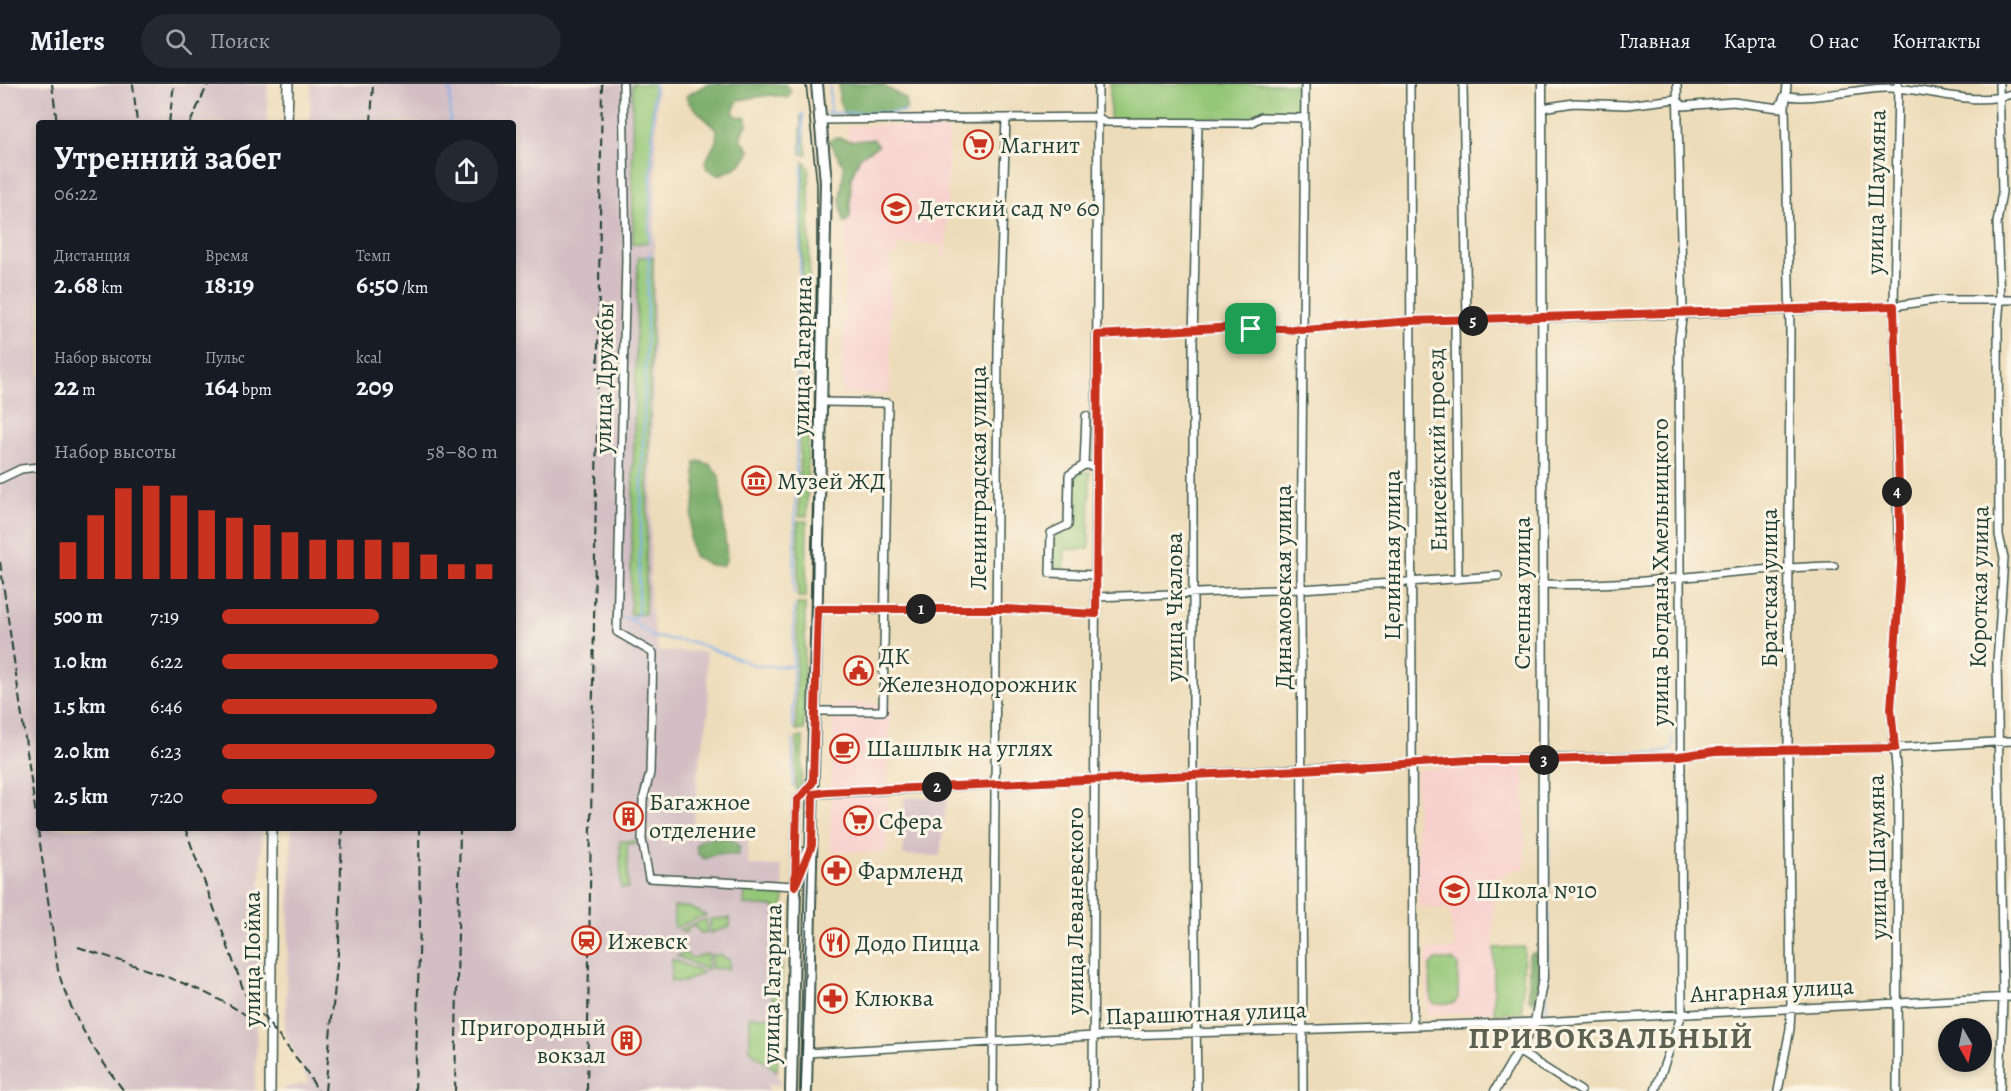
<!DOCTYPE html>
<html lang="ru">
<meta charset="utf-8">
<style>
:root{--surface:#171b24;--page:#242831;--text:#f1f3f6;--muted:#9ea1a6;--line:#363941;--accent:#c8321e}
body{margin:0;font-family:Alegreya,serif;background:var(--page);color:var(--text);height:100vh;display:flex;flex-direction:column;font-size:22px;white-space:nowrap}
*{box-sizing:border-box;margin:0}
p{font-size:20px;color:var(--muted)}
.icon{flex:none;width:33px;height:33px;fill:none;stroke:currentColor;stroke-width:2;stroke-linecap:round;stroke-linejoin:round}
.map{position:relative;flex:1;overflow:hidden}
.sheet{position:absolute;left:36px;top:36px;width:480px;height:711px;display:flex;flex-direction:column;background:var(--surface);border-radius:6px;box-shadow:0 3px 9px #0003}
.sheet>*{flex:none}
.needle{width:39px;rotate:171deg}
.fabs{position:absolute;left:1938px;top:934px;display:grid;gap:12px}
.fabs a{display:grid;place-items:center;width:54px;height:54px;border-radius:50%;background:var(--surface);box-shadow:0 3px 9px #0003;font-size:30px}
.pin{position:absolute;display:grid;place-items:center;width:51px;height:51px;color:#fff;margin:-26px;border-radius:12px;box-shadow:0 3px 9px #0006}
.km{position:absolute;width:30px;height:30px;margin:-15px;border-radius:50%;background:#222;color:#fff;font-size:16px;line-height:30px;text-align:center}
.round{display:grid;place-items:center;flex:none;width:63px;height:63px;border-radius:32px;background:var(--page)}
.summary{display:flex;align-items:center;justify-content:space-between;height:102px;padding:0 18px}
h1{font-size:33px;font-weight:600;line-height:45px}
.figures{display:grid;grid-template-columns:repeat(3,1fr);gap:9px;height:102px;padding:6px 18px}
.figures div{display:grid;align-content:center}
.figures b{font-size:26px;font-weight:600}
.figures small{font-size:16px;font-weight:400}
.figures p{font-size:16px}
.chart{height:168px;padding:12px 18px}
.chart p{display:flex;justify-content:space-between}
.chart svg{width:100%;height:108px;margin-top:6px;stroke:var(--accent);stroke-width:6}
ul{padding:0 18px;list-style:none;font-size:20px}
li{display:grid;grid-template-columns:96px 72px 1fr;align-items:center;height:45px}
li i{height:15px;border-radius:8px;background:var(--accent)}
header{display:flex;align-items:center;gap:36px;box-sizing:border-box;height:84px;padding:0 30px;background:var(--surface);border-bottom:2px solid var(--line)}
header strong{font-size:28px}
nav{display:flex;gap:33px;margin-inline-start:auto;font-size:21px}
.search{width:420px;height:54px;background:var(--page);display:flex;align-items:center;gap:15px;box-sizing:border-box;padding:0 21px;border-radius:33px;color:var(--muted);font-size:22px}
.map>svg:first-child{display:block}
.built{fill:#f7d0ce}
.industrial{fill:#d2bec4}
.green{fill:#95c778;stroke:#5a8256;stroke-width:1.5}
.forest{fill:#78ac68;stroke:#4c744e;stroke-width:1.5}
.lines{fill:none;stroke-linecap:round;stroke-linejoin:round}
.stream{stroke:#7fb1eb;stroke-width:2}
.minor-casing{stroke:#3e5548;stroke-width:10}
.tertiary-casing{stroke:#3e5548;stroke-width:11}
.secondary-casing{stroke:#3e5548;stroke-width:12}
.primary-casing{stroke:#3e5548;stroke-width:14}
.minor{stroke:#fff;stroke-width:7}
.tertiary{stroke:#fff;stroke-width:8}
.secondary{stroke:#fff;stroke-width:9}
.primary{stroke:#fff;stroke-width:10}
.tram{stroke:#1f3d34;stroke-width:1.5}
.rail{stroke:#1f3d34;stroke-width:2;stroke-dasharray:9 4.5;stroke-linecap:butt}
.route-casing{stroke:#fff;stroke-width:12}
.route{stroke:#c8321e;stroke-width:8}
.labels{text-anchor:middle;stroke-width:6;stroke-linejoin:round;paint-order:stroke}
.poi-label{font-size:24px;fill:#1f3d34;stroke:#fcf5e5;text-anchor:start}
.street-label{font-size:24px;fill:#1f3d34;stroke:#fcf5e5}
.district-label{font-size:30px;font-weight:bold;letter-spacing:1.5px;fill:#5d6152;stroke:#fcf5e5}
</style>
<header>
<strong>Milers</strong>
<div class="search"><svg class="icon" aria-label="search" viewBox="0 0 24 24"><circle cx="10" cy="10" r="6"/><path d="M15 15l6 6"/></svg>Поиск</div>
<nav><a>Главная</a><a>Карта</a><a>О нас</a><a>Контакты</a></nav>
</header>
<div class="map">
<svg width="2011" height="1007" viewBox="0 0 2011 1007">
<rect width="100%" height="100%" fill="#fcf5e5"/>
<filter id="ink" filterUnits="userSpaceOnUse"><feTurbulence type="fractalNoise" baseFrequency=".0167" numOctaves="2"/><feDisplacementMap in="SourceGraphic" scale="12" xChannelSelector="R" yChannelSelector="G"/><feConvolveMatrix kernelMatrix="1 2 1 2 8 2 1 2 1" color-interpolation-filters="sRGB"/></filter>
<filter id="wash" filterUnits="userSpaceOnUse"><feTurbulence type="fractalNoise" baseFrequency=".008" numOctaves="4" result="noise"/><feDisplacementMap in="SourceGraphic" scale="24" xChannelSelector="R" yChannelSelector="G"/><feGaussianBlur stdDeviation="1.35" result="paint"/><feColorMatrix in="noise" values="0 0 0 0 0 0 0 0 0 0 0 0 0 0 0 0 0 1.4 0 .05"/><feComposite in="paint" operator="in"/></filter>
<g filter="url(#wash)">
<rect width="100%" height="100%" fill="#eddcb9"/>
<!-- built -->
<path class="built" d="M848,41L941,43L949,46L946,174H943V161L898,160L897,172H890V309L842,310Z
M834,619L890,620L886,769L830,767Z
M1524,683L1525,785L1510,786L1508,790L1493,795L1494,929L1427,930V866L1456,865L1449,825L1418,823L1416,686Z"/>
<!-- industrial -->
<path class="industrial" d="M0,0H268L267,39H39V744H262L255,1007H0Z
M311,0H657L650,521L658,567L706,568L709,627L697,692V716L695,717L693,748L748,749V781L781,782L784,807L777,987L781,1001L768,1000V1007H282L286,1003L309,999L285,949L292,744H513V39H310Z
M947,713L940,772L903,771L904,714Z"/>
<!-- green -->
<path class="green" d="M632,0H654L649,158L633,160Z
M1110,0H1301V28H1255L1252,34L1110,35Z
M801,31L807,70H801Z
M804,77L809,84L810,288L800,287Z
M638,173H653L645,530H630Z
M801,295H809L807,432H799Z
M1080,388H1090L1089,465H1065L1064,488L1054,487V450L1073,435L1072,393Z
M798,437H807L806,513H798Z
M797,520H805L804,646H796Z
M797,653H803L801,705H796Z
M620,757H636V760H627L628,804H621Z
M745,806L784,807L781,917L772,916L776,823L744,821Z
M674,823H688L706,831L674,844Z
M730,834V843L710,849V835Z
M706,835L707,849H701L695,843H690L685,849L679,846Z
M1524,863L1522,928L1494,929V864Z
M685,869L692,874L708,870L707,886L677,872Z
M711,871H721L729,876V885L711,884Z
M672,875L703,889L683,898L671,897Z
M1436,876H1452L1458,881V914L1454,919L1435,920L1431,917L1430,883Z
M750,932L780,934L777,987L750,966Z"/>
<!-- forest -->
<path class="forest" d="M707,0H785L791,7L788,14L771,11L738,16L733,27L736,32L746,34L748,39L740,54L750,67C744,81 733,86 718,91L707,85L705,79L716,57L717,46L689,19L686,12Z
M839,0H880L906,15V25L884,32H845L839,16Z
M835,53L852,57L874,55L878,62L860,73L851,94L850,134L844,139L840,116L844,83L829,57Z
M698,377L711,381L719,392L727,475L722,482L710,481L694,472C685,449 693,431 696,408C697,398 694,389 695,379Z
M719,753L731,754L740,763L738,771L716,770L705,775L698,770L696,761L702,755Z
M1532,869H1536C1540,882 1541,906 1534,918L1529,916V872Z"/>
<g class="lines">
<!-- stream -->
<path class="stream" d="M825,29L906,28
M830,29V0
M450,39V0
M803,68V29
M649,158L654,0
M794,510L802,82
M622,534L629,535L638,531L649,169
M629,535L653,553L693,558L757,582H793
M793,643L794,523
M793,656V702
M1551,671L1668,668L1673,661L1672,652
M1547,930L1550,687"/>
</g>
</g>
<g filter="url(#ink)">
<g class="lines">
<defs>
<path id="minor" d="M623,0L626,176L617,548L653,569L650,689L643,716L642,756L649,794L795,802
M1410,0L1413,941
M1463,0L1467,237
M1999,0L2002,108L1997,139L2000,217L1998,240L1999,451L2004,474L1997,578L2003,913L2000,1007
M1542,24L1574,19L1626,21L1676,15L1683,22L1733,18L1779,24L1785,11C1805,18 1861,4 1886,4C1927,3 1972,24 2011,10
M819,36L1098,33L1105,38L1250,39L1261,33L1304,34
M1455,237L1458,495
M1098,251L1235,243L1305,246L1411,237L1683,230L1894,222L1934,216H2011
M1084,381L1086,332
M0,395L21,385L39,383
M1095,491L1050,489L1051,449L1068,441L1069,391L1084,381L1096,382
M1541,500C1639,504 1737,483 1834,482
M1096,513L1301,505L1498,492
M818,525H1005L1096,530
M815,627H883L888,319L822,318
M813,710L1470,676L1679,672L1715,667L1895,664L2011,657
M1518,967L1581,1007
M807,969L1094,952L1539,938L2011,913
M993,1007L998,264L1006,34
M1093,1007L1098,0
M1197,1007L1193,691V257L1198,39
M1303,1007L1301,505L1305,0
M1655,1007L1682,930L1679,254L1683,230L1677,0
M1778,1007L1790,945L1791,924L1788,666L1790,245L1785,23L1787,0
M1897,1007L1898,706L1891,625L1901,481L1898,452L1894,222L1898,0"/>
<path id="tertiary" d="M795,796L797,717L813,698
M1495,1007L1535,938L1543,894L1542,0"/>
<path id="secondary" d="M287,39L288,0
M270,1007L272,744"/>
<path id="primary" d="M791,1007L795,802L808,767
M806,1007L826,98L817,0"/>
</defs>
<!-- minor casing -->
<use href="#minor" class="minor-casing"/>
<!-- tertiary casing -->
<use href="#tertiary" class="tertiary-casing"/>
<!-- secondary casing -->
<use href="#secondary" class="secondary-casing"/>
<!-- primary casing -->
<use href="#primary" class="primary-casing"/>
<!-- minor -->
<use href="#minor" class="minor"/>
<!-- tertiary -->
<use href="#tertiary" class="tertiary"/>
<!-- secondary -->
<use href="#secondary" class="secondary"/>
<!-- primary -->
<use href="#primary" class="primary"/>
<!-- tram -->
<path class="tram" d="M801,1007L809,766L817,159V100L806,0"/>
<!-- rail -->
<path class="rail" d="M52,0L57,39
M133,0L137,39
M169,39L174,0
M190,39L208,0
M371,39L373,0
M0,478L58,886C70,931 96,970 124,1007
M185,744L245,910L305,985L318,1007
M78,863C144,885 212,903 267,946
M325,1007L339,859L342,744
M415,1007L420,837L419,744
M455,1007L460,744
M587,1007L602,0"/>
</g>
</g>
<g class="lines" filter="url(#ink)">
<defs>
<path id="route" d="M1894,222L1901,480L1891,625L1895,664L1715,667L1679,672L1542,676H1470L1301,686L827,708L813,710L812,761L795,802L797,717L813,698L818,525H1005L1096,530L1098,251L1235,243L1305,246L1411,237Z"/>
</defs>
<!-- route casing -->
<use href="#route" class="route-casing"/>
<!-- route -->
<use href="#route" class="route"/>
</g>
<!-- icons -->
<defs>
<symbol id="supermarket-ring" viewBox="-11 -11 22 22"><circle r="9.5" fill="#fcf5e5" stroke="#c8321e" stroke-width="1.5"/><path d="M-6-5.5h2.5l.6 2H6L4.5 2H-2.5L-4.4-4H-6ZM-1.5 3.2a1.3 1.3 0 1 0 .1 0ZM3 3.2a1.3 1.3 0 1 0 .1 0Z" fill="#c8321e"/></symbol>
<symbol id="school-ring" viewBox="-11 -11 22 22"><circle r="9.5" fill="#fcf5e5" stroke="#c8321e" stroke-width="1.5"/><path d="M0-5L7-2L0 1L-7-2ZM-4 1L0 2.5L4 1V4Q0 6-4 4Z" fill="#c8321e"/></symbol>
<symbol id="museum-ring" viewBox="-11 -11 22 22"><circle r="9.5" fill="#fcf5e5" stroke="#c8321e" stroke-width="1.5"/><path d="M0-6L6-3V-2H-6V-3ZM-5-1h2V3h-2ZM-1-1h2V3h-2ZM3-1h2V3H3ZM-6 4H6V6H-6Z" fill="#c8321e"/></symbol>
<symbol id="civic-ring" viewBox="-11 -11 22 22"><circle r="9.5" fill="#fcf5e5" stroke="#c8321e" stroke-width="1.5"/><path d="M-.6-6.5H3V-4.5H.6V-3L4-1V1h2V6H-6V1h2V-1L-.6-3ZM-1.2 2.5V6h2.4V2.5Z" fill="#c8321e"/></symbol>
<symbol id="cafe-ring" viewBox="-11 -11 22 22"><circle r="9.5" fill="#fcf5e5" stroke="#c8321e" stroke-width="1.5"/><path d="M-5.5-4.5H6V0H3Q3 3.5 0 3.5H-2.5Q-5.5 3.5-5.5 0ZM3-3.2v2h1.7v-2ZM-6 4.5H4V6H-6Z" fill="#c8321e"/></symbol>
<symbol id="building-ring" viewBox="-11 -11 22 22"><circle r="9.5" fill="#fcf5e5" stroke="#c8321e" stroke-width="1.5"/><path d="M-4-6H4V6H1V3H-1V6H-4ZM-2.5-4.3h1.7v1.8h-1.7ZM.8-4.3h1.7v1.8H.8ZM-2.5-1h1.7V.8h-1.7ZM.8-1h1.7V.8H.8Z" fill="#c8321e"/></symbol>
<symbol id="pharmacy-ring" viewBox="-11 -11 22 22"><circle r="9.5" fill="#fcf5e5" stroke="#c8321e" stroke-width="1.5"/><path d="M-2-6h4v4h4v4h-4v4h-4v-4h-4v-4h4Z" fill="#c8321e"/></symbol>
<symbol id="station-ring" viewBox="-11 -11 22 22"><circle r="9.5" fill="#fcf5e5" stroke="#c8321e" stroke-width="1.5"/><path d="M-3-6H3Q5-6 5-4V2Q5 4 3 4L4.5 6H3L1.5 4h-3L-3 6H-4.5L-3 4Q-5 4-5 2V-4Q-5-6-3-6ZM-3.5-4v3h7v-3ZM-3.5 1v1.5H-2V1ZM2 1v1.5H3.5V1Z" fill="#c8321e"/></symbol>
<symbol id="restaurant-ring" viewBox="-11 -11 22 22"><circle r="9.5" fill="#fcf5e5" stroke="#c8321e" stroke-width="1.5"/><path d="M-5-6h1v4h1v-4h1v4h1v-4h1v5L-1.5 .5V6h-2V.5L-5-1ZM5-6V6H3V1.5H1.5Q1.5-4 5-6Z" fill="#c8321e"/></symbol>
</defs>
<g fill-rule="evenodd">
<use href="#supermarket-ring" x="962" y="44" width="33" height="33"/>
<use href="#school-ring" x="880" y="108" width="33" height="33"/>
<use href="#museum-ring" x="740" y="380" width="33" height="33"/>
<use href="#civic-ring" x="842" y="570" width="33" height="33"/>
<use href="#cafe-ring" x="828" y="648" width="33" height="33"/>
<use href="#building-ring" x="612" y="716" width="33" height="33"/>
<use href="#supermarket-ring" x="842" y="720" width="33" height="33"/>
<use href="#pharmacy-ring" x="820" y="770" width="33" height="33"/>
<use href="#school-ring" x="1438" y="790" width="33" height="33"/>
<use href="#station-ring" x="570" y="840" width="33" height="33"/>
<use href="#restaurant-ring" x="818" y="842" width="33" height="33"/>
<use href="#pharmacy-ring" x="816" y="898" width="33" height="33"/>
<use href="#building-ring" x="610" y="940" width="33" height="33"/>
</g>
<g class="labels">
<!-- poi labels -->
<g class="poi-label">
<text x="1000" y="69">Магнит</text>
<text x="918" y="132">Детский сад № 60</text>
<text x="777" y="405">Музей ЖД</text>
<text x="879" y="580">ДК<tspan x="879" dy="28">Железнодорожник</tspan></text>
<text x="866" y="672">Шашлык на углях</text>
<text x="649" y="726">Багажное<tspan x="649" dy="28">отделение</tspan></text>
<text x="879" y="745">Сфера</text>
<text x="858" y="795">Фармленд</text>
<text x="1476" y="814">Школа №10</text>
<text x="607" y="865">Ижевск</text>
<text x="855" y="867">Додо Пицца</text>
<text x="854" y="922">Клюква</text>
<text x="606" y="951" text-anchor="end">Пригородный<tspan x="606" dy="28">вокзал</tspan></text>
</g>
<!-- street labels -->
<g class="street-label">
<text transform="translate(1876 108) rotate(-89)" y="8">улица Шаумяна</text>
<text transform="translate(802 272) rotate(-89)" y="8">улица Гагарина</text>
<text transform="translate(604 294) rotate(-89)" y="8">улица Дружбы</text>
<text transform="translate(1437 366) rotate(-91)" y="8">Енисейский проезд</text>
<text transform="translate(978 394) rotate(-90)" y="8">Ленинградская улица</text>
<text transform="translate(1392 471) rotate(-90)" y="8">Целинная улица</text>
<text transform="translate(1660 488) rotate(-90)" y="8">улица Богдана Хмельницкого</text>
<text transform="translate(1283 503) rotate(-90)" y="8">Динамовская улица</text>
<text transform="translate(1979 503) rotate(-89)" y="8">Короткая улица</text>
<text transform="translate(1769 504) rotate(-90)" y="8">Братская улица</text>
<text transform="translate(1522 509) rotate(-90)" y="8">Степная улица</text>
<text transform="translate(1174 523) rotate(-90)" y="8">улица Чкалова</text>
<text transform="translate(1877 773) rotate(-91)" y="8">улица Шаумяна</text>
<text transform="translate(1075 827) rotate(-90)" y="8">улица Леваневского</text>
<text transform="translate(252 875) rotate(-90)" y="8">улица Пойма</text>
<text transform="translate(772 900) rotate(-89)" y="8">улица Гагарина</text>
<text transform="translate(1772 906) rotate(-3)" y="8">Ангарная улица</text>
<text transform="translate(1206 929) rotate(-2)" y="8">Парашютная улица</text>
</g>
<!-- district labels -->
<g class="district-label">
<text x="1611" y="964">ПРИВОКЗАЛЬНЫЙ</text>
</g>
</g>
</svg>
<div class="fabs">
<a><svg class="needle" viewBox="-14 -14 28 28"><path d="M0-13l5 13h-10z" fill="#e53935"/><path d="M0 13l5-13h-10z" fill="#9ea1a6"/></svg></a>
</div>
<div class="pin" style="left:1251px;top:245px;background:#1e9e55"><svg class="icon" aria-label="arrive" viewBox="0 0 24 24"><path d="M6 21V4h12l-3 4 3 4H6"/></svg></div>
<b class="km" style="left:921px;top:525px">1</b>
<b class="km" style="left:937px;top:703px">2</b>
<b class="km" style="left:1544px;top:676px">3</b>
<b class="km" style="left:1897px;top:408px">4</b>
<b class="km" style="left:1473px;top:237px">5</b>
<section class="sheet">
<div class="summary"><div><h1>Утренний забег</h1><p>06:22</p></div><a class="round"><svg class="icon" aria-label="share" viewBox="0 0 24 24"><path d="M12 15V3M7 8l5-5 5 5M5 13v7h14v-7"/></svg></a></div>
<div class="figures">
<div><p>Дистанция</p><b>2.68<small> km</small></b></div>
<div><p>Время</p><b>18:19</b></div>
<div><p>Темп</p><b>6:50<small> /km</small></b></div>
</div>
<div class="figures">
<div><p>Набор высоты</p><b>22<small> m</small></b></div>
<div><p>Пульс</p><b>164<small> bpm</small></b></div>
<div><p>kcal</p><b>209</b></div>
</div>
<div class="chart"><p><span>Набор высоты</span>58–80 m</p>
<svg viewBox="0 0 160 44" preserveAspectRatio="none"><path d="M5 44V29M15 44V18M25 44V7M35 44V6M45 44V10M55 44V16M65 44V19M75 44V22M85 44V25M95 44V28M105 44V28M115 44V28M125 44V29M135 44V34M145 44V38M155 44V38"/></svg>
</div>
<ul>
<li><b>500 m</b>7:19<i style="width:57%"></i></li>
<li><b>1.0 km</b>6:22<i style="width:100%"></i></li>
<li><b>1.5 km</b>6:46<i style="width:78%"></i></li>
<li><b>2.0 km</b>6:23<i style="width:99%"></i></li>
<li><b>2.5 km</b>7:20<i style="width:56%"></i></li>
</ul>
</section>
</div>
